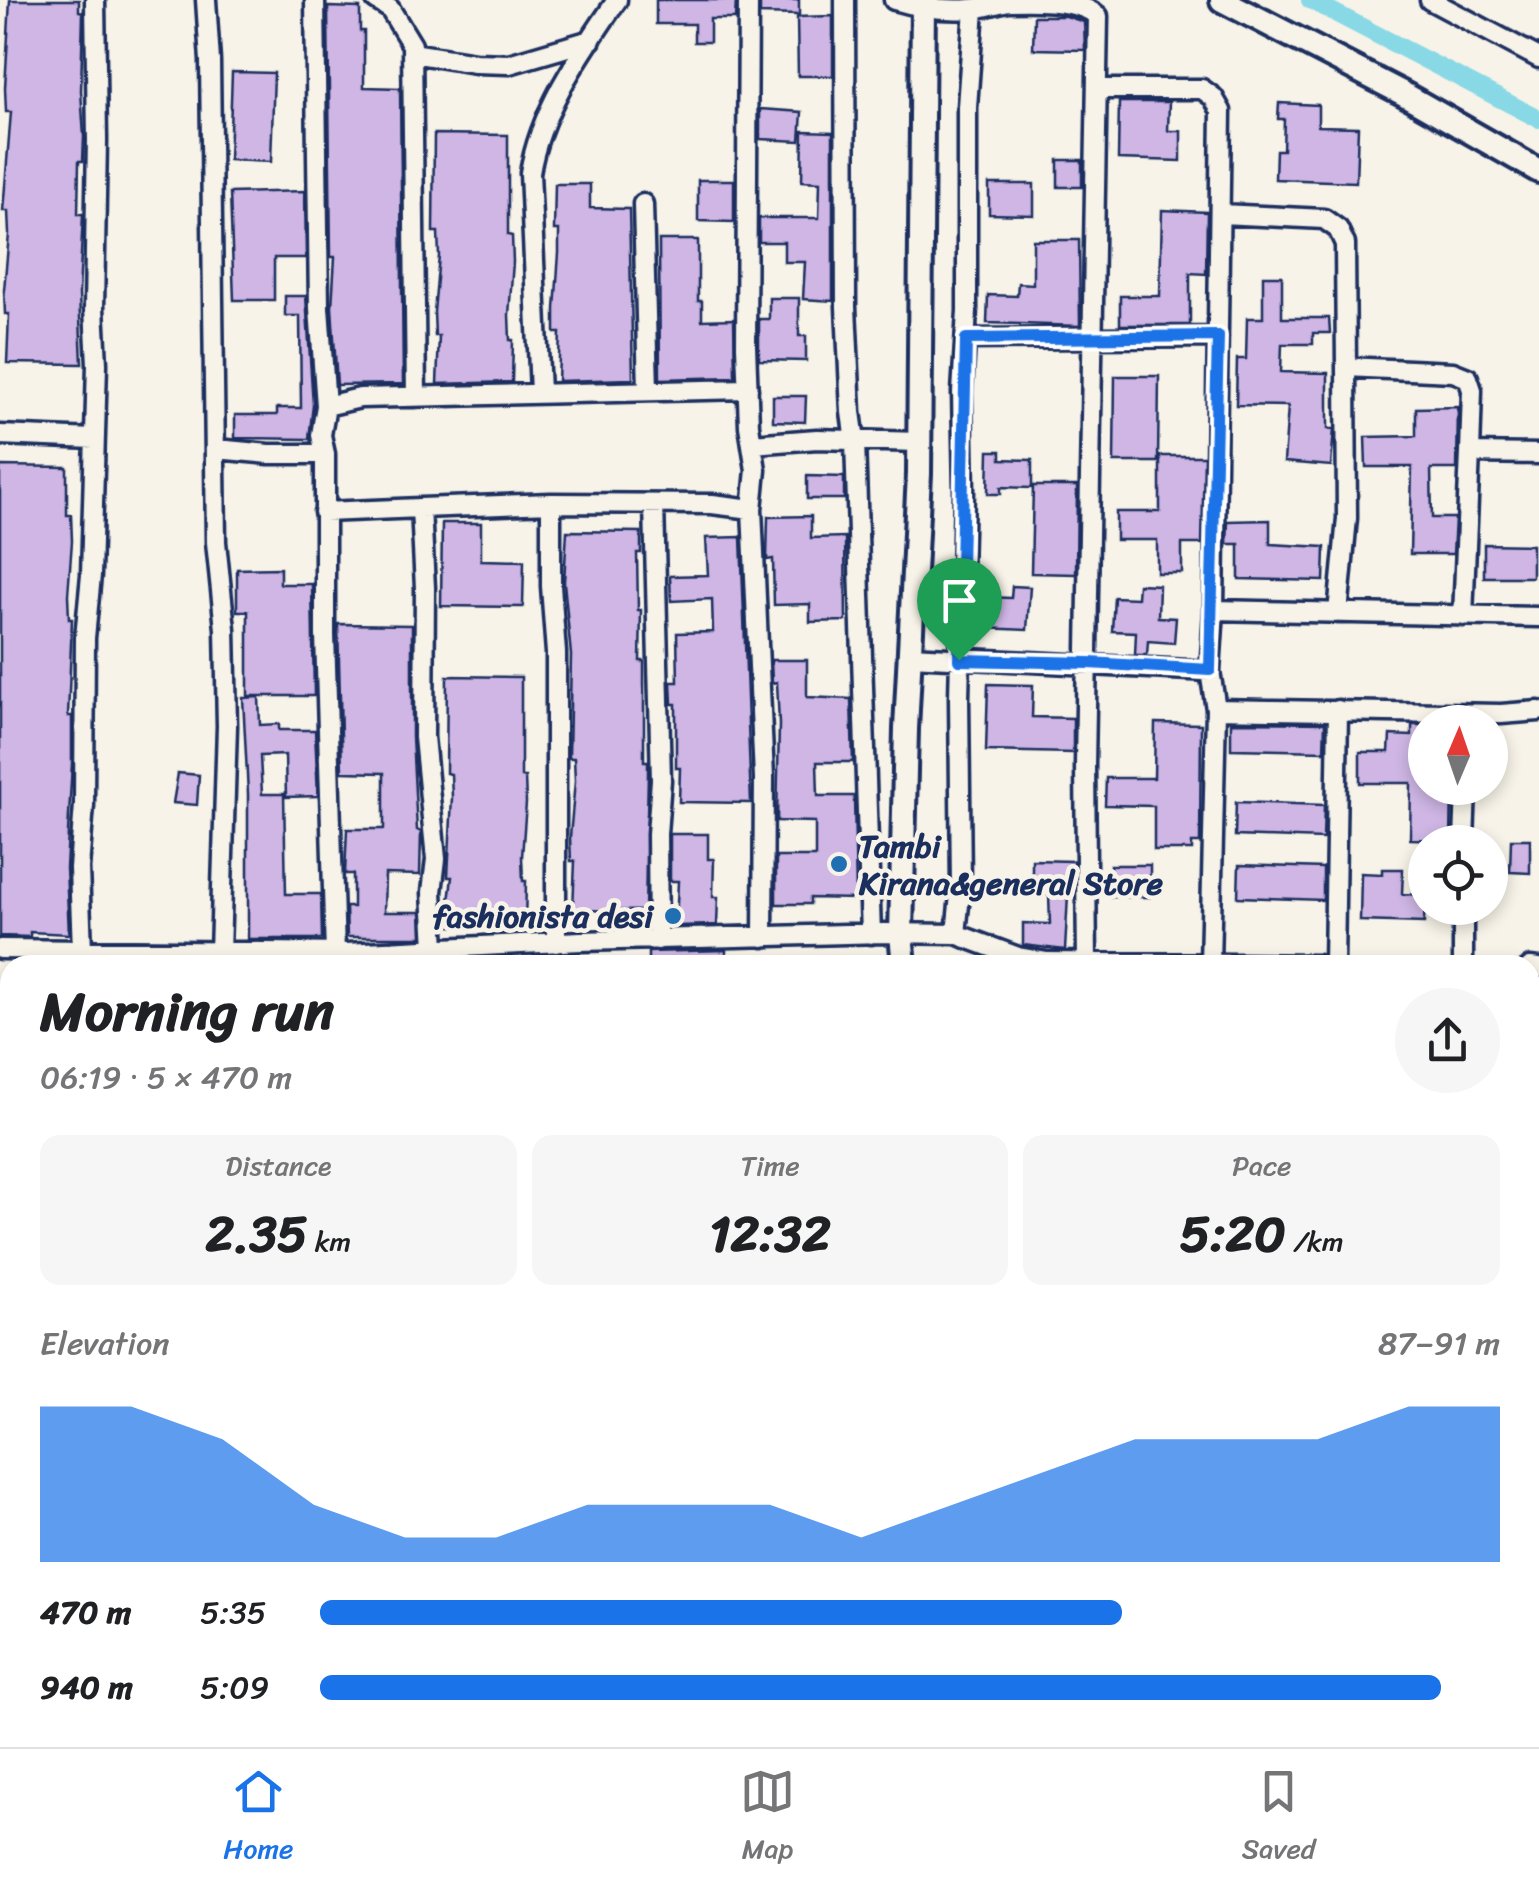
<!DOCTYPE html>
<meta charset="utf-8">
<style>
:root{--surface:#fff;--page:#f6f6f6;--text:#202124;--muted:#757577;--line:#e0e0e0;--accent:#1a73e8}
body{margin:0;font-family:Sriracha,sans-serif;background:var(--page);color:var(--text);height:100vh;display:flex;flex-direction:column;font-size:38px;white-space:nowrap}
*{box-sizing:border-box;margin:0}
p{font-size:32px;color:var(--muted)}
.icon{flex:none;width:55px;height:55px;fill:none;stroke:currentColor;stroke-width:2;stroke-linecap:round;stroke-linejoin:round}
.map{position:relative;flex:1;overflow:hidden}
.details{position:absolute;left:0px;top:955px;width:1540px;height:792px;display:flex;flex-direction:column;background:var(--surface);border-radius:30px 30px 0 0;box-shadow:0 5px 15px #0003}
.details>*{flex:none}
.needle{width:65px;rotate:2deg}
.controls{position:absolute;left:1408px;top:705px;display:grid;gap:20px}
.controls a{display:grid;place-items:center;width:100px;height:100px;border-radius:50%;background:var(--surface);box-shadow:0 5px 15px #0003;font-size:50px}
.pin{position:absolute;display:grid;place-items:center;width:85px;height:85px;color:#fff;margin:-102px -42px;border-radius:50% 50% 50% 0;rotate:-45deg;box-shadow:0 0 10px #0007}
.pin .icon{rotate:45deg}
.round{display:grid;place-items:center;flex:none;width:105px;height:105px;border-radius:52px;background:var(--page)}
.head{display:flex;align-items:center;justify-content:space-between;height:170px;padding:0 40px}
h1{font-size:55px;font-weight:800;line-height:75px}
.figures{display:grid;grid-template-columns:repeat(3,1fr);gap:15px;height:170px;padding:10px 40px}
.figures div{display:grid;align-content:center;border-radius:20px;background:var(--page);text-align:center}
.figures b{font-size:50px;font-weight:800}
.figures small{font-size:28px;font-weight:400}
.figures p{font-size:28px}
.chart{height:280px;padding:20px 40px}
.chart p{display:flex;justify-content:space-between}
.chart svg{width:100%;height:180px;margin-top:10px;fill:var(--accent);opacity:.7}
ul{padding:0 40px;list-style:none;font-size:32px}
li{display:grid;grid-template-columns:160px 120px 1fr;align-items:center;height:75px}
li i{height:25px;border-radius:12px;background:var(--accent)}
.tabs{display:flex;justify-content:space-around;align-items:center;height:140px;border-top:2px solid var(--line);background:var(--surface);font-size:28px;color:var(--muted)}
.tabs a{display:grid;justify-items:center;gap:5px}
.tabs .on{color:var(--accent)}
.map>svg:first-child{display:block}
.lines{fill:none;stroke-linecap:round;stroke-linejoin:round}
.canal{stroke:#89d8e6;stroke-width:18}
.building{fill:#cfb6e5;stroke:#1b2f5e;stroke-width:2.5}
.minor-casing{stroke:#1b2f5e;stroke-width:25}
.tertiary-casing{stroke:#1b2f5e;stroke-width:30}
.minor{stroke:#f7f3e8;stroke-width:18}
.tertiary{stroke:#f7f3e8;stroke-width:22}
.rail-casing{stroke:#1b2f5e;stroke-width:9}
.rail{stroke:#f7f3e8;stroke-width:5;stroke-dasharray:15;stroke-linecap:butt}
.route-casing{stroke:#fff;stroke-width:20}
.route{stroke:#1a73e8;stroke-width:12}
.poi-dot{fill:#1f6fb2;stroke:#f7f3e8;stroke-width:4}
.labels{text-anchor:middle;stroke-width:9;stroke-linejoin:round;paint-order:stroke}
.poi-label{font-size:32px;font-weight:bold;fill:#1b2f5e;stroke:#f7f3e8;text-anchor:start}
</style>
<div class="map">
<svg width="1539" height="1747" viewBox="0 0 1539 1747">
<rect width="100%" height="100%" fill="#f7f3e8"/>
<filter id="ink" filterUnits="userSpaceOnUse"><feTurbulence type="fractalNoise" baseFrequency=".01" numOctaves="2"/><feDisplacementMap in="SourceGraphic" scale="20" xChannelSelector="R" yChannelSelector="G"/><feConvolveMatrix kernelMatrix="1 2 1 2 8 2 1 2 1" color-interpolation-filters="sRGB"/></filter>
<g filter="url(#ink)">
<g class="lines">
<!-- canal -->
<path class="canal" d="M1310,0L1539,119"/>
</g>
<!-- building -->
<path class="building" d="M10,0H79V11L83,12L81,91L84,137L83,161H79L78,214H83L79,294L82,364L7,363L9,314H5L4,290L9,234L8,211H3L11,112H6L5,88Z
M656,0H736L735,19H710V42H694V24H656Z
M760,0H799V15L760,14Z
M328,7L360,8V31H364V87L400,88L403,384L337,385L332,307L335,257H331Z
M833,16V76H798L797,17Z
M1034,16H1066L1084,22L1085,50L1033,49Z
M232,72L274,73L271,162L229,160Z
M1119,102H1169L1168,131H1181V161L1118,159Z
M1279,103L1318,105V126L1358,127L1356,182L1275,179L1276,150H1283L1284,119H1278Z
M760,109L802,112L800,141L760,139Z
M803,131L833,132V301L803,299L805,262H784V242H759V218H819L820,182L802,181Z
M434,134L508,135V235L512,236L513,262L509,315L510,340H513L512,382L437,384L439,336H435L434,312L439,256L438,232H433Z
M1058,160H1082V187H1058Z
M698,180H734V222L698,221Z
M555,184H590V208L629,209L633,379L558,381L560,333H555V309L559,253V230H554Z
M989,184H1034V215L989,214Z
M305,191L306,258H274V300H234L230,193Z
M1162,210L1207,212L1206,274L1190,273V325H1120V296H1160Z
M659,240H698V301H702V320L734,319L735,377L660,379Z
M1033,240H1079L1080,326L987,323L988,295L1017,296L1018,283L1033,284Z
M1263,276H1282V318H1329L1330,333H1313V344H1282L1281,372L1328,373V429H1334L1331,466L1284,462L1288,406L1236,405L1237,359H1246L1247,318H1263Z
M285,296H306L313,405L309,439L235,438V415H277V408H301L300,316H285Z
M769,298H799V336H806V361L759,360V319H769Z
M1115,376H1159L1158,462H1114Z
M773,396H806L805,422L773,421Z
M1458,407L1457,469H1431L1432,518H1455L1453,554H1410L1412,467H1366L1365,437L1416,436V408Z
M989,451H1001V459L1032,460V488L1001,487V494H988Z
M1160,456H1204L1202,544H1182V573H1157V540H1116V512H1160Z
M0,466L67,467V515H71L72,541L68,595L69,619H72L68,716H72V763L66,868L69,934L30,932V937L0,936Z
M807,476L844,477V499H807Z
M1033,486H1077L1076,574L1031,573Z
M811,516V538L845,537L846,621L810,622V604L774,605L773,559L767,560L768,517Z
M1270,520V544L1325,547L1324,581L1239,579V544H1227L1228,521Z
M442,523H481V560L524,561L523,607L441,606Z
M567,531L641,532V553H637L638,610H641L640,661H644V761H648V772L645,911L573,910L575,861H571L570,837L575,781L574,758H569L571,655L564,582Z
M741,537L751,803L679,802L680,768H676V704H672L671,682H678L677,633L713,632L712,599L671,601L670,576L708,575L706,538Z
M1484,544L1532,545V577H1484Z
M280,568V584H312L314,696H248V611H237V569Z
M1138,584L1159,585L1158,617L1176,618L1174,643L1148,641L1147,655H1135L1136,632L1112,631L1114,597L1137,598Z
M1012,586L1030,587L1027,630L983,628L985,597L1011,598Z
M338,624L412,625V737L417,830L421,832L420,875L385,874L384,912H421L422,937H347L346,907H353V874H345L347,829H384V773L342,772Z
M771,660H807V697L851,699L853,762H817L818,796H854L856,899L810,898V904H776V857H815V822L777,821L779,724L777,682L772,683Z
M447,676L521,677V777H525L526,803L522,857L523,881H526L525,927L446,926L452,877H448L452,797L451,774L446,773Z
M988,684L1033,685L1032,717L1073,718V753L986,751Z
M259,697L260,725L279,724V730H315L318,796L286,797L285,755L260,756L262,794H284L286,894H321L322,939H248V794L243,698Z
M1231,722L1325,723L1324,751L1231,749Z
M1155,723L1201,724L1200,843H1192V850H1154V806L1105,805L1106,778H1154Z
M1412,725H1425V788H1452L1451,840L1410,839L1411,783H1360V752H1389L1390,735L1412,736Z
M178,773L199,775L197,805L173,803Z
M1236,802L1324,805L1323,839L1235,836Z
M670,834H708V859H714L713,897H718L717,925L676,926L678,881H670Z
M1511,839H1530V873L1510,872Z
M1032,860L1073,861L1074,895H1068L1065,950L1023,945V923L1050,924L1049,895L1032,894Z
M1110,865H1150V897H1110Z
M1239,865L1323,868V900L1238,897Z
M1382,869H1403L1402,894L1425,895L1424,923L1360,921L1361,873L1382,874Z
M726,950V965H648V952Z"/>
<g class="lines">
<defs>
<path id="minor" d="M206,0L210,61L216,542L225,629L227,726L220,952
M315,0L319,308L326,406L321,435L325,454V635L335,953
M376,0L390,9L412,45L416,397
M748,0L746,346L749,426L756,470L752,509L764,778L763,937
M845,0L846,307L851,412L855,441L871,934
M894,0C920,8 944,11 971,9C984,8 996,3 1009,1C1035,0 1080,0 1098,16L1085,765L1087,962
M1430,0L1539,58
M412,53L475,63L509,64L591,40
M1099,89H1202L1213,97L1221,111L1214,610
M643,204L648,390
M1221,214L1324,219L1338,229L1345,244L1346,367L1453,372L1468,378L1472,390L1470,453L1539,454
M966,339L1218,337
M540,392L530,173C540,110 581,53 617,0
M326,406L360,398L748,389
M0,435L94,439
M752,444L817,439L919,442
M216,449L269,454H325
M654,504L661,780L657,834L658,940
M421,508L551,503
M324,512L421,508L425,588L424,737L436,859L432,892L435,948
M1338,613L1347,518L1346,367
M1463,616L1470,453
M1539,617L1214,610L1210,671L1216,709L1501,714L1539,711
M910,656L1210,671
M1464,842L1466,788
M1463,908V965
M956,934L961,885L959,698L964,491L962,392L967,311V107L974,9
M556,943V653L551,586V503L712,504L752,509
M0,949L346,953L581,941L884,933L956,934L1018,957L1047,962L1318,965
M82,950L79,868L84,805L85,638L91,575L97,364L94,308L97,140L95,0
M1210,964L1216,709
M1334,965L1338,710
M1530,967L1539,968
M0,1085L10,1084
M1530,1105H1539
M0,1346H10
M1530,1484H1539
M0,1538L10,1539
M1530,1663H1539
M0,1714L10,1713
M127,1738V1747
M290,1738L292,1747
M666,1738L736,1747
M1480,1738L1484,1747
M538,1747L539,1738
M798,1747V1738
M884,1747L885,1738
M989,1747L990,1738
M1059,1747L1062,1738
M1104,1747L1105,1738"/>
<path id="tertiary" d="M1222,0L1404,94L1539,171
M904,965L901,934L906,729L919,474L923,0
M0,1125H10
M1530,1143H1539
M0,1160H10
M1530,1179H1539
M0,1295H10
M1530,1319H1539
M0,1328H10
M1530,1347H1539"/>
</defs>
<!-- minor casing -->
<use href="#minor" class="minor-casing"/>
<!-- tertiary casing -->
<use href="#tertiary" class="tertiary-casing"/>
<!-- minor -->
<use href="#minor" class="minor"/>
<!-- tertiary -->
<use href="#tertiary" class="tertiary"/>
<defs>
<path id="rail" d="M0,1267H10
M1530,1284H1539"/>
</defs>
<!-- rail casing -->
<use href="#rail" class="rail-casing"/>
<!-- rail -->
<use href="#rail" class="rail"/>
</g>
</g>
<g class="lines" filter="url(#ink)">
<defs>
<path id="route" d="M1218,336L1210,670L1089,663L959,660L966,339Z"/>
</defs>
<!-- route casing -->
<use href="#route" class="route-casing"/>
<!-- route -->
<use href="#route" class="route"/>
</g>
<!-- markers -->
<g class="poi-dot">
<circle cx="839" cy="864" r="10"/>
<circle cx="673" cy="916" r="10"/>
</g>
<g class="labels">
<!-- poi labels -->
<g class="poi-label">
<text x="859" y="857">Tambi<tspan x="859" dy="37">Kirana&amp;general Store</tspan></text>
<text x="653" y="927" text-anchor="end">fashionista desi</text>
</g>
</g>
</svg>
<div class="controls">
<a><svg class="needle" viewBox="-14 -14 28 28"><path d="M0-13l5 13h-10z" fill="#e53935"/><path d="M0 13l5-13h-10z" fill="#757577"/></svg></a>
<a><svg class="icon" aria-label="locate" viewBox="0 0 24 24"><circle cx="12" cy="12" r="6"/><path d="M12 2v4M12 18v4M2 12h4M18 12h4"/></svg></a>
</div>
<div class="pin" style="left:959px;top:660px;background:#1e9e55"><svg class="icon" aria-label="arrive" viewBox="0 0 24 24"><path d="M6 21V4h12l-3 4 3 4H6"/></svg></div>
<section class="details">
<div class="head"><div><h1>Morning run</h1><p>06:19 · 5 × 470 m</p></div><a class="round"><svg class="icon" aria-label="share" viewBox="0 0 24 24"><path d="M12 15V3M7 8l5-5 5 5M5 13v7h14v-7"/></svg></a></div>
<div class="figures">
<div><p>Distance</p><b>2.35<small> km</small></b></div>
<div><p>Time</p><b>12:32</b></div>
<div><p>Pace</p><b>5:20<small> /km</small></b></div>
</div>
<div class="chart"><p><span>Elevation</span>87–91 m</p>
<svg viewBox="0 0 160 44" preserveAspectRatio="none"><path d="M0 44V6L10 6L20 14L30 30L40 38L50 38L60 30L70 30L80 30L90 38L100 30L110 22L120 14L130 14L140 14L150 6L160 6V44z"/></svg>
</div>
<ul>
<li><b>470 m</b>5:35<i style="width:68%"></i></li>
<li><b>940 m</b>5:09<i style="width:95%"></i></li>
</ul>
</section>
</div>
<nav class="tabs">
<a class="on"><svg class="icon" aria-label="home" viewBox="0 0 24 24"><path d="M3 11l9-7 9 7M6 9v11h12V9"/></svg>Home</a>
<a><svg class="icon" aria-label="map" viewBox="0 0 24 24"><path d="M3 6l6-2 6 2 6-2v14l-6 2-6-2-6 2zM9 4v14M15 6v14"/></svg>Map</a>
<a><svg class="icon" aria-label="saved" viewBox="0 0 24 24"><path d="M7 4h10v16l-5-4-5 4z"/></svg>Saved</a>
</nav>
